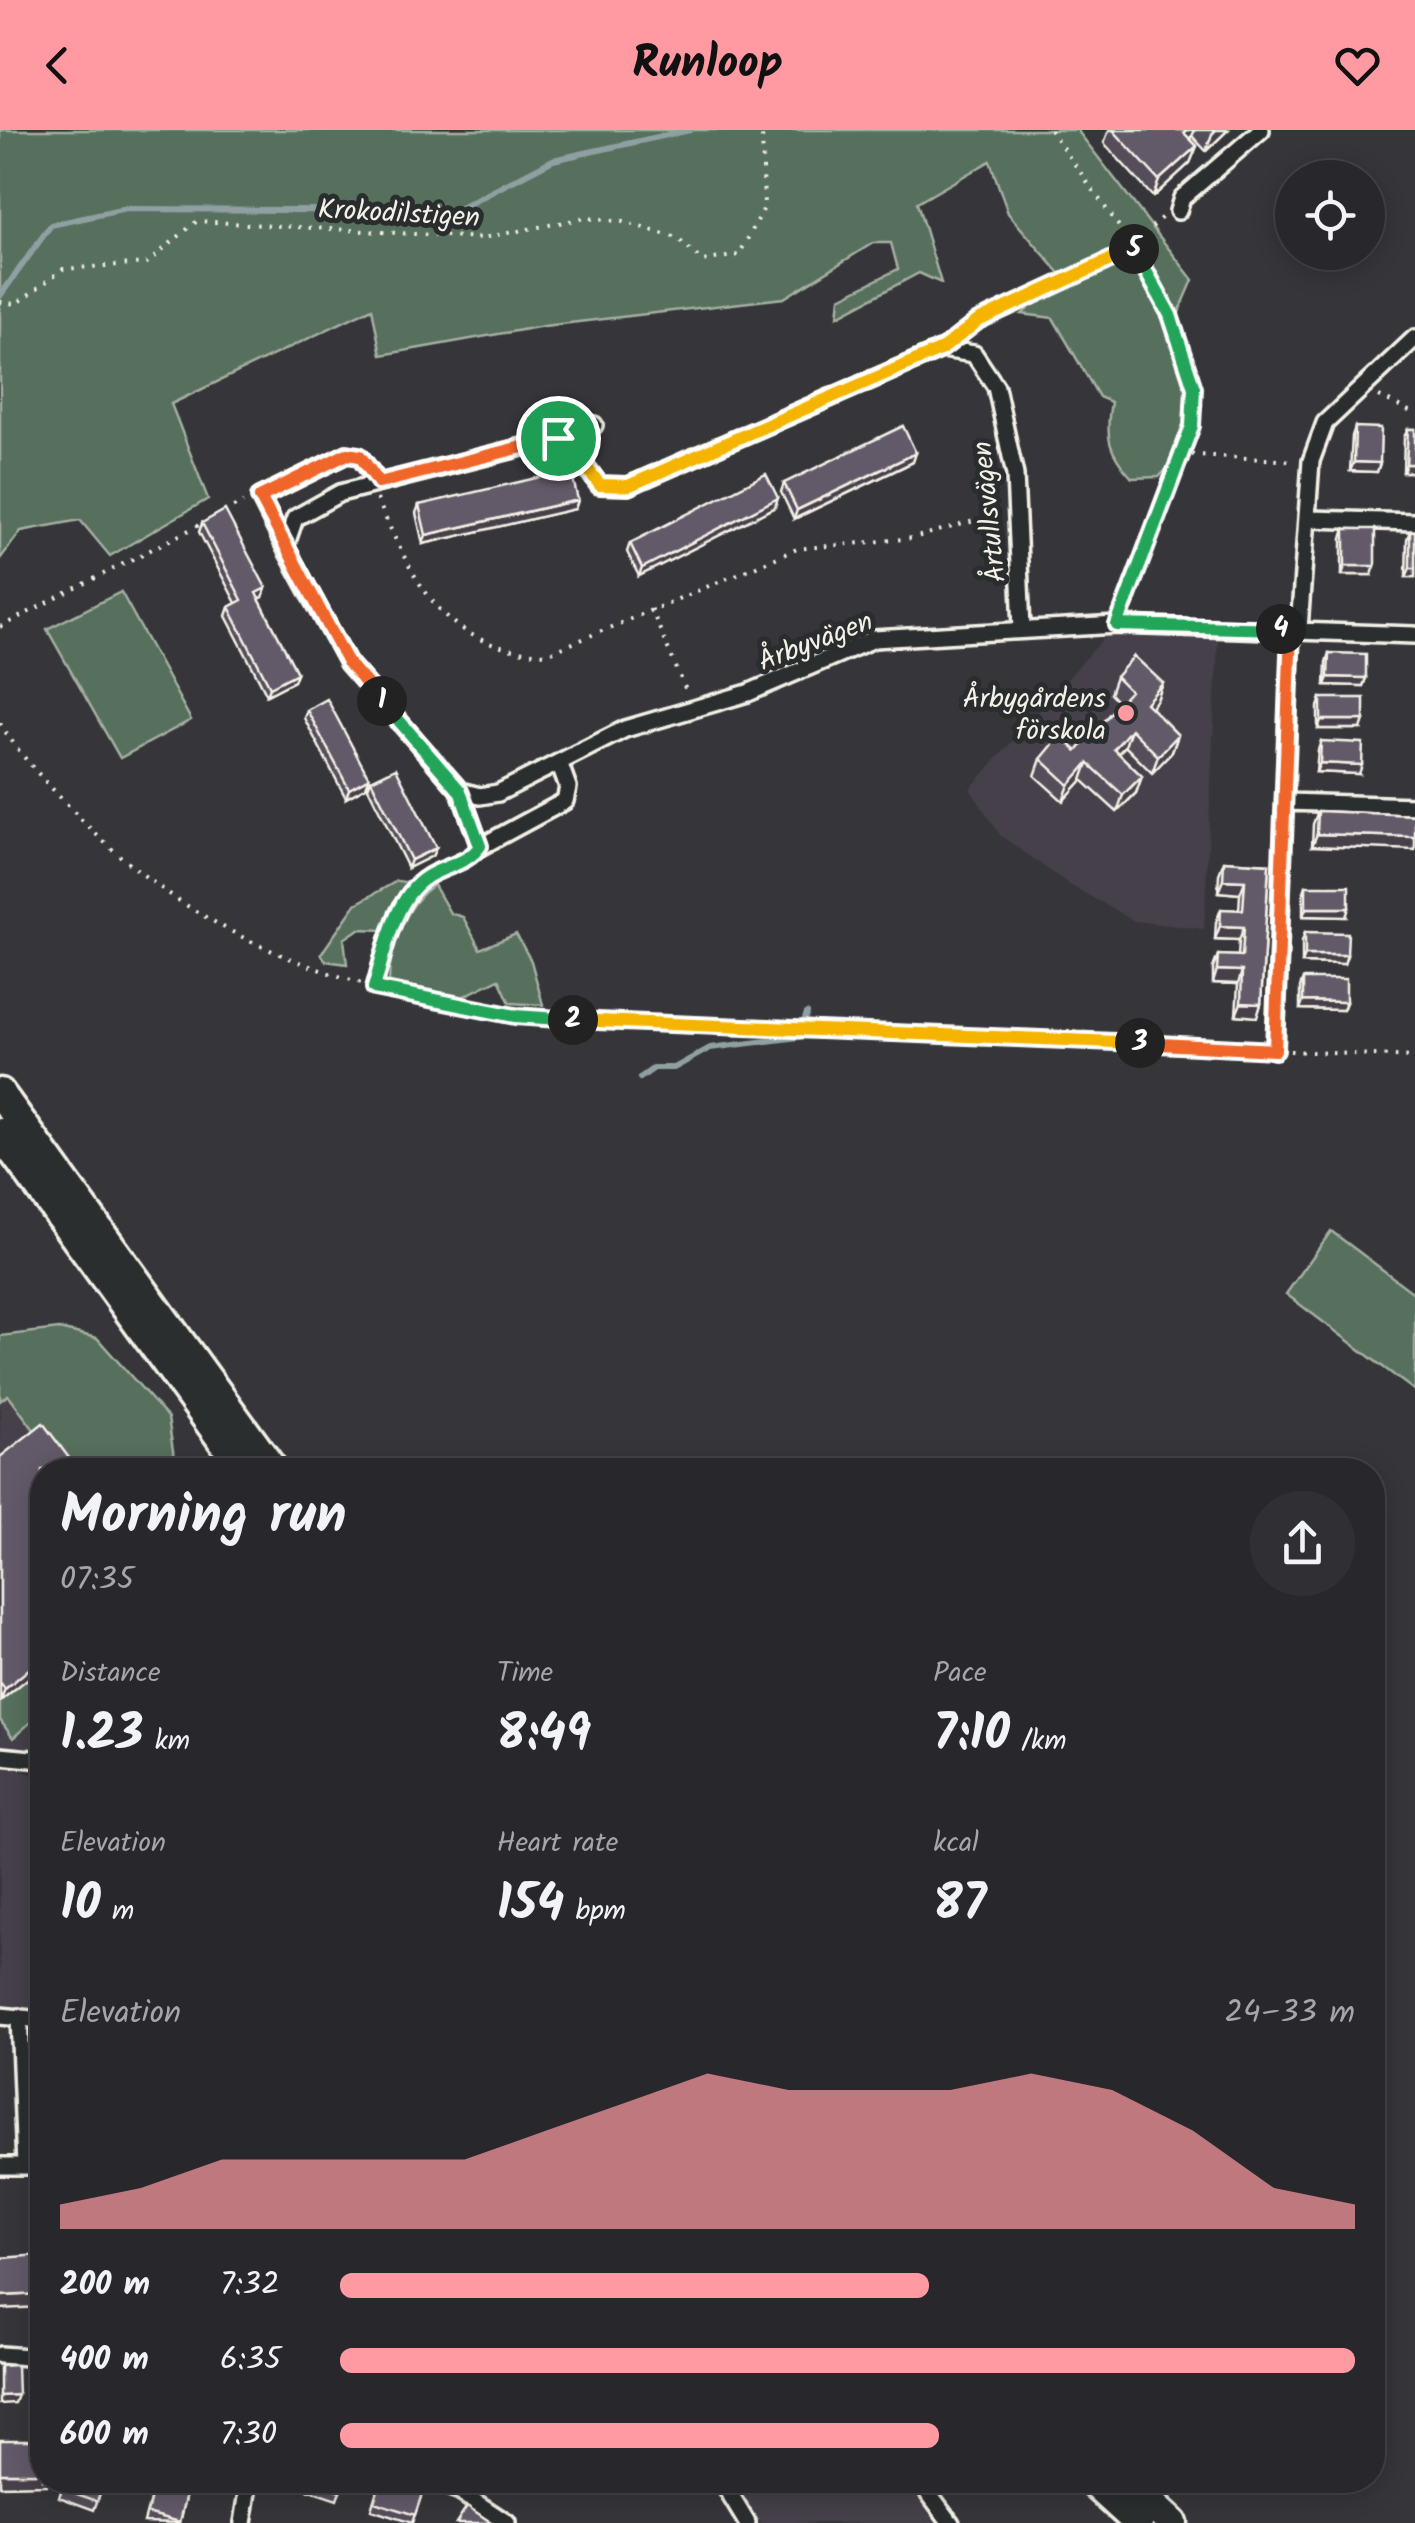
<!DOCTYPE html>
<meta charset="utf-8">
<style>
:root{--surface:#28282c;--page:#303034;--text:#f1f3f6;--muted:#a5a6a9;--line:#444448;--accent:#ff9aa2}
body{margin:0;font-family:Kalam,sans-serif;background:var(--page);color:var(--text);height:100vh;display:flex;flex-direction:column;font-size:38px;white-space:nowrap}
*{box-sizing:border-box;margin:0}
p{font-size:32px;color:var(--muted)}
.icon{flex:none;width:55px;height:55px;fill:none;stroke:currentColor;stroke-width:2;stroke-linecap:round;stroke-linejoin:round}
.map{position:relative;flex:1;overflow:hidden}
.panel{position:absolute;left:30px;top:1328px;width:1355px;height:1035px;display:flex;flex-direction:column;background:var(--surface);border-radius:40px;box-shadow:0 5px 25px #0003,0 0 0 2px var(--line)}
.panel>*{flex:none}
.buttons{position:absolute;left:1275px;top:30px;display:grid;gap:20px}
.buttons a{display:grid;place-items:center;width:110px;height:110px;border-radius:50%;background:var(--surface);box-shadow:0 5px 25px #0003,0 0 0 2px var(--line);font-size:50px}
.pin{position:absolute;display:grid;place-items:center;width:85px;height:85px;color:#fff;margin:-42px;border:5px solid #fff;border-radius:50%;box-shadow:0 2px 10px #0007}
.km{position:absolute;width:50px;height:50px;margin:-25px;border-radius:50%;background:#222;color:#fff;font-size:28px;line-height:50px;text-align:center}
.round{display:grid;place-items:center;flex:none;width:105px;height:105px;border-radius:52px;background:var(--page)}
.headline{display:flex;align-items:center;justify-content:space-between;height:170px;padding:0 30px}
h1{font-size:55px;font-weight:700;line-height:75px}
.metrics{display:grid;grid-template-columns:repeat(3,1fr);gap:15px;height:170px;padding:10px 30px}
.metrics div{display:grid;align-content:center}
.metrics b{font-size:50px;font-weight:700}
.metrics small{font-size:28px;font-weight:400}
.metrics p{font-size:28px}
.chart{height:280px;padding:20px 30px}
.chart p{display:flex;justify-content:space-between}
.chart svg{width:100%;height:180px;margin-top:10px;fill:var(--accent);opacity:.7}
ul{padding:0 30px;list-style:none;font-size:32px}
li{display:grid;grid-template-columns:160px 120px 1fr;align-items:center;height:75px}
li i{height:25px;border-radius:12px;background:var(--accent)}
header{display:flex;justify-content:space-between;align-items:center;height:130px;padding:0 30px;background:var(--accent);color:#111;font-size:45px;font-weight:700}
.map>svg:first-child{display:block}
.built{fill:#444148}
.green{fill:#566f5d;stroke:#a5b0a2;stroke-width:2.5}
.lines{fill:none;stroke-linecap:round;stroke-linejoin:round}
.stream{stroke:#90a0a2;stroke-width:6}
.street-casing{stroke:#f4f1e8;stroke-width:22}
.highway-casing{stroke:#f4f1e8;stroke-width:35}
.path{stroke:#f4f1e8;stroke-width:4;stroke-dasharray:2.5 8;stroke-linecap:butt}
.street{stroke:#2a2d2e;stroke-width:15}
.highway{stroke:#2a2d2e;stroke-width:28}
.wall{fill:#564d5a;stroke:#f4f1e8;stroke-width:2.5}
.shaded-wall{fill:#463f4a;stroke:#f4f1e8;stroke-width:2.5}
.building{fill:#645a69;stroke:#f4f1e8;stroke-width:2.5}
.split-1-casing{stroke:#fff;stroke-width:20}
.split-2-casing{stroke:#fff;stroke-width:20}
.split-3-casing{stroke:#fff;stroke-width:20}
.split-4-casing{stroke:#fff;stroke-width:20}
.split-5-casing{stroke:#fff;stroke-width:20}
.split-6-casing{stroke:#fff;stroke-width:20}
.split-1{stroke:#f0652b;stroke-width:12}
.split-2{stroke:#22a559;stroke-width:12}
.split-3{stroke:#f5b400;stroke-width:12}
.split-4{stroke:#f0652b;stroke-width:12}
.split-5{stroke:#22a559;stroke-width:12}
.split-6{stroke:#f5b400;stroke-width:12}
.poi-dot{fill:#ff9aa2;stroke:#2a2d2e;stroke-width:4}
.labels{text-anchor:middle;stroke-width:10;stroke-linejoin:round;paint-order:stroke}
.street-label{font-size:28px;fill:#f4f1e8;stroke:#2a2d2e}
.poi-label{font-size:28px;fill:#f4f1e8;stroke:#2a2d2e;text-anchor:end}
</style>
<header><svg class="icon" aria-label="back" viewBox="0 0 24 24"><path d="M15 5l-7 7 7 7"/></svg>Runloop<svg class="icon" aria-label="heart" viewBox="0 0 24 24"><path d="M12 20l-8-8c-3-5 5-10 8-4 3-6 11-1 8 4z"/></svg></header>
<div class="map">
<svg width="1415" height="2393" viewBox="0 0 1415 2393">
<rect width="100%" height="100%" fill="#36363a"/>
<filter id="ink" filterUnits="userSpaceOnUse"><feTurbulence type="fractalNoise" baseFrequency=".01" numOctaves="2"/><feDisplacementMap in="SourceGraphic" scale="20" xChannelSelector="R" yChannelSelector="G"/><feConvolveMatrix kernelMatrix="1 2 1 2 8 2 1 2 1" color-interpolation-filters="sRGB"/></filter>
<g filter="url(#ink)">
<!-- built -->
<path class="built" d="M1109,502L1218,507L1204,799L1134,791L1068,754L1000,705L970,659Z
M0,1212L94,1340H42V1602L20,1640L42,1649V1890L0,1886Z
M721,2350H908L936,2393H747Z"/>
<!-- green -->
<path class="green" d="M0,0H1077L1193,150L1177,187L1202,275L1176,330L1159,347L1132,348C1108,322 1105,307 1111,272L1099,267L1053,188L1022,184L1063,147L1008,83L990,31L917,73L941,153L919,143L838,186L840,168L898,139L891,113H873L784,168L544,196L381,225L372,178L171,274L208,369L110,426L80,390L21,401L0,429Z
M121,462L191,590L120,628L47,499Z
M397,751L411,753L383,800L359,799L344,809L347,834L326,831L321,824L356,774Z
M434,755L450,783L463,787L480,819L516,804L531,831L543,875L510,873L499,849L462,867L389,852C389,819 406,773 434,755Z
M1331,1101L1415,1164V1261L1286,1164Z
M59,1199L97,1208L168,1288L176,1340H64L8,1265L0,1271V1206Z
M42,1537V1582L13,1608L0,1590V1571Z"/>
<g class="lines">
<!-- stream -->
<path class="stream" d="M0,166L51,95L126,79L455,81L553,30L690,0
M640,948L654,938H674L710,918L799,907L807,883"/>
<defs>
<path id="street" d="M1178,81L1182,68L1261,0
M558,308L594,295
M1310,389L1415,392
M285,417L260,367L347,324L359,326L379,353
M1022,498L1015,345L996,257L974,224L942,219L628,356L599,355L575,321L558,308L340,363L295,388L285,417L348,533L460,661L480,666L498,663L625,599L748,563L874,509L1117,495L1415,505
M1299,499L1311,331L1325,293L1415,208
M460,661L480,717L565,671L568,657L559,632
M1287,672L1415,676
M1275,920L1291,499
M0,1626L42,1630
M0,1886L42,1890
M19,1887L25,2035
M0,2036H42
M0,2225L42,2228
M427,2350L460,2362L507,2393
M721,2350L747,2393
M919,2350L951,2393
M243,2393L250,2350"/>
<path id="highway" d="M0,963L273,1340
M0,1003L244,1340
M1091,2350L1138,2393
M1125,2350L1172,2393"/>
</defs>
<!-- street casing -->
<use href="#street" class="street-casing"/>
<!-- highway casing -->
<use href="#highway" class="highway-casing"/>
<!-- path -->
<path class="path" d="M1050,0L1133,116L1169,185L1194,258L1192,297L1123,477
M0,172L16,174L63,139L147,133L197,91L482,108L585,88L623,92L677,108L702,131L739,125L764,78L762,0
M961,204L978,191L1133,116L1163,86
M1379,266L1415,284
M1181,324L1296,331
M377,369C415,453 443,520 547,524L797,419L913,408L999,384
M224,382L243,372
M651,479L688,565
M0,497L203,393
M0,593C21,628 49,655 77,685C279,897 566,894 838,903C979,907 1120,912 1261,919
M375,858C384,824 393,771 424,748C435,739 454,734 468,728
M1290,921L1415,927"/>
<!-- street -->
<use href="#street" class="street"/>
<!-- highway -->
<use href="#highway" class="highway"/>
</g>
<!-- wall -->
<path class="wall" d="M1109,0H1228L1206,21L1192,6L1190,9L1197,16L1190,33L1153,67L1104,13Z
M1355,297L1380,333L1377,342L1350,341L1352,306Z
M1408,299H1415V342H1403L1404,307Z
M913,332L794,389L781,362L784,353Z
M578,370L575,379L423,414L416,383L419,375Z
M775,377L639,446L627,422L630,413Z
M202,393L266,458L263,467L259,469L297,543L294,551L267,565L226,486L229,477L236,473L199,402Z
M1345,399L1372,445H1342V408Z
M1410,401H1415V447H1406L1407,409Z
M1329,523L1366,548L1363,556L1325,555L1326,532Z
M1116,547L1163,553L1157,570L1151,578L1178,605L1172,622L1152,643L1125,616L1118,623L1142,646L1136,663L1117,682L1082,650L1063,671L1035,646L1041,629L1077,621L1119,573L1110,564Z
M1321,568L1361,599H1318V577Z
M307,580L369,648L366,657L346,668L304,588Z
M1321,611L1359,644L1316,642L1318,620Z
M371,650L436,718L432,726L408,738L368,658Z
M1318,681L1415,685L1312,716L1313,694Z
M1224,731L1269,734L1261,874L1257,887L1236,885L1238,854L1213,853V838L1218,825L1238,826L1239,810L1215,809L1216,792L1221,779L1239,780L1240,764L1218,762L1219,744Z
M1306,756L1346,787L1303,786V764Z
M1305,802L1347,825L1344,834L1302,833V811Z
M1303,849L1346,872L1343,880L1300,879V857Z
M0,1327L42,1340V1537L0,1571Z
M65,2350H105L94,2380L59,2367Z
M297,2350H344L337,2370L295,2356Z
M380,2350L424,2358L412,2393L371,2380Z
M155,2351L188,2359L180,2393L144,2392Z"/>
<!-- shaded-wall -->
<path class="shaded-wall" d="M1187,0H1195L1192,6L1178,20L1184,3Z
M1216,0H1228L1206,21L1212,4Z
M1197,16L1190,33L1153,67L1159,50Z
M916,323L913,332L794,389L797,380Z
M1354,332L1380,333L1377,342L1350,341Z
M1406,334H1415V342H1403Z
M778,368L775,377L639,446L642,438Z
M578,370L575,379L423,414L426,405Z
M1345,436H1375L1372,445H1342Z
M1410,438H1415V447H1406Z
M266,458L263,467L253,472L256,463Z
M297,543L294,551L267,565L270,557Z
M1328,547L1366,548L1363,556L1325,555Z
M1163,553L1157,570L1140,590L1146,573Z
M1321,590H1364L1361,599H1318Z
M1131,599L1125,616L1107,635L1114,619Z
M1178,605L1172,622L1152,643L1158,626Z
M1088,633L1082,650L1063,671L1069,655Z
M1320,633L1362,635L1359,644L1316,642Z
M1142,646L1136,663L1117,682L1123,665Z
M369,648L366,657L346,668L349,659Z
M1317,704L1415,707V720L1312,716Z
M436,718L432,726L408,738L411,730Z
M1223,750L1245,751L1240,764L1218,762Z
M1306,778H1349L1346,787L1303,786Z
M1220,796L1244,797L1239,810L1215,809Z
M1305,825H1347L1344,834L1302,833Z
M1217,840L1242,841L1238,854L1213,853Z
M1303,871L1346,872L1343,880L1300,879Z
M1241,873L1261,874L1257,887L1236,885Z
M42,1528V1537L0,1571L5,1559Z
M42,2164L41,2177L0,2179V2166Z
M18,2265L15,2273L0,2274V2266Z
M0,2343H42V2350H49L47,2355L0,2356Z"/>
<!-- building -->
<path class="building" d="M1113,0H1187L1184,3L1197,16L1159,50Z
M903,296L916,323L797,380L784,353Z
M1355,297L1381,298L1380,333L1354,332Z
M1408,299H1415V334H1406Z
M571,340L578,370L426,405L419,375Z
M766,344L778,368L642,438L630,413Z
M225,380L266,458L256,463L297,543L270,557L229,477L242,470L202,393Z
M1345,399H1375V436H1345Z
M1410,401H1415V438H1410Z
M1329,523L1366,524V548L1328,547Z
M1134,526L1163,553L1146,573L1178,605L1158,626L1131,599L1114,619L1142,646L1123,665L1088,633L1069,655L1041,629L1060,606L1077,621L1130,561L1116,547Z
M1321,568H1364V590H1321Z
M327,569L369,648L349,659L307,580Z
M1321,611L1363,613L1362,635L1320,633Z
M396,638L436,718L411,730L371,650Z
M1318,681L1415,685V707L1317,704Z
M1224,731L1269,734L1261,874L1241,873L1242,841L1217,840L1218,825L1242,826L1244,797L1220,796L1221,779L1243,780L1245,751L1223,750Z
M1306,756H1349V778H1306Z
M1305,802L1348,803L1347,825H1305Z
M1303,849H1346V872L1303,871Z
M43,1293L78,1340H42V1528L5,1559L0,1552V1327Z
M42,2125V2164L0,2166V2128Z
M17,2235L18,2265L0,2266V2236Z
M0,2310H42V2343H0Z
M65,2350H105L97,2371L62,2359Z
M305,2350H344L340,2361Z
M381,2350H399L424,2358L415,2385L374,2372Z
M155,2351L188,2359L180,2392L147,2383Z
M467,2376L492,2393H456Z"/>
</g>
<g class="lines" filter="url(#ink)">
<defs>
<path id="split-1" d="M382,571L348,533L260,367L347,324L360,326L379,353L558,308"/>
<path id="split-2" d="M382,571L460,661L480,716C468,734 444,736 427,747C394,767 384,824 374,858L515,886L573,890"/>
<path id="split-3" d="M573,890L1140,913"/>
<path id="split-4" d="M1140,913L1275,920L1291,499H1281"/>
<path id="split-5" d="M1134,119L1170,185L1194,258L1192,296L1117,495L1281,499"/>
<path id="split-6" d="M558,308L574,321L600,355L628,356L942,219L978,191L1134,119"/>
</defs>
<!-- split-1 casing -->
<use href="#split-1" class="split-1-casing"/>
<!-- split-2 casing -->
<use href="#split-2" class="split-2-casing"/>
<!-- split-3 casing -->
<use href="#split-3" class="split-3-casing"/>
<!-- split-4 casing -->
<use href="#split-4" class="split-4-casing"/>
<!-- split-5 casing -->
<use href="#split-5" class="split-5-casing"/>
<!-- split-6 casing -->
<use href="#split-6" class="split-6-casing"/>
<!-- split-1 -->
<use href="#split-1" class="split-1"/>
<!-- split-2 -->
<use href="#split-2" class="split-2"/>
<!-- split-3 -->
<use href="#split-3" class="split-3"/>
<!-- split-4 -->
<use href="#split-4" class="split-4"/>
<!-- split-5 -->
<use href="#split-5" class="split-5"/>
<!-- split-6 -->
<use href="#split-6" class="split-6"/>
</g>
<!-- markers -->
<circle class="poi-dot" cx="1126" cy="583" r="10"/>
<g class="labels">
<!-- street labels -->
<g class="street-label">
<text transform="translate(399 82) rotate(3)" y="10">Krokodilstigen</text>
<text transform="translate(988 382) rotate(-96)" y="10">Årtullsvägen</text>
<text transform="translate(815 510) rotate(-21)" y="10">Årbyvägen</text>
</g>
<!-- poi labels -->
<g class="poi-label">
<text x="1106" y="577">Årbygårdens<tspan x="1106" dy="32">förskola</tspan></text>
</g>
</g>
</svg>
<div class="buttons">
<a><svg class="icon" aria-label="locate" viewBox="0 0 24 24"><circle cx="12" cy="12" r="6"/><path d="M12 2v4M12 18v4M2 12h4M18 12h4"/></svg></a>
</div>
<div class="pin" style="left:558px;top:308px;background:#1e9e55"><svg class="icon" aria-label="arrive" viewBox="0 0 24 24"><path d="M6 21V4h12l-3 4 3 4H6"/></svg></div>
<b class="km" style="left:382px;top:571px">1</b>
<b class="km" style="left:573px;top:890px">2</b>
<b class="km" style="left:1140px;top:913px">3</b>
<b class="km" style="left:1281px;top:499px">4</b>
<b class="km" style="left:1134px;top:119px">5</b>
<section class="panel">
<div class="headline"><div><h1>Morning run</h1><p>07:35</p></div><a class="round"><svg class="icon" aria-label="share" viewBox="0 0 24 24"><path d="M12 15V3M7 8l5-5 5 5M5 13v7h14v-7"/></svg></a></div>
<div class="metrics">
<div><p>Distance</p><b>1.23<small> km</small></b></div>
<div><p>Time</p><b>8:49</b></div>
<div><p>Pace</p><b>7:10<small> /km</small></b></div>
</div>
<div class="metrics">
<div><p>Elevation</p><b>10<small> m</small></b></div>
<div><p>Heart rate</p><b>154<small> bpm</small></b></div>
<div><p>kcal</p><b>87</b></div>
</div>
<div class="chart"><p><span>Elevation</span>24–33 m</p>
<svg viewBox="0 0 160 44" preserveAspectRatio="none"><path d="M0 44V38L10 34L20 27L30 27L40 27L50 27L60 20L70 13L80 6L90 10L100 10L110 10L120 6L130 10L140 20L150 34L160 38V44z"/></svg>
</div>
<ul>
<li><b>200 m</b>7:32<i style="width:58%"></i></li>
<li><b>400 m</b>6:35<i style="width:100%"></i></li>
<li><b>600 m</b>7:30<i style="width:59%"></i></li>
</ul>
</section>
</div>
